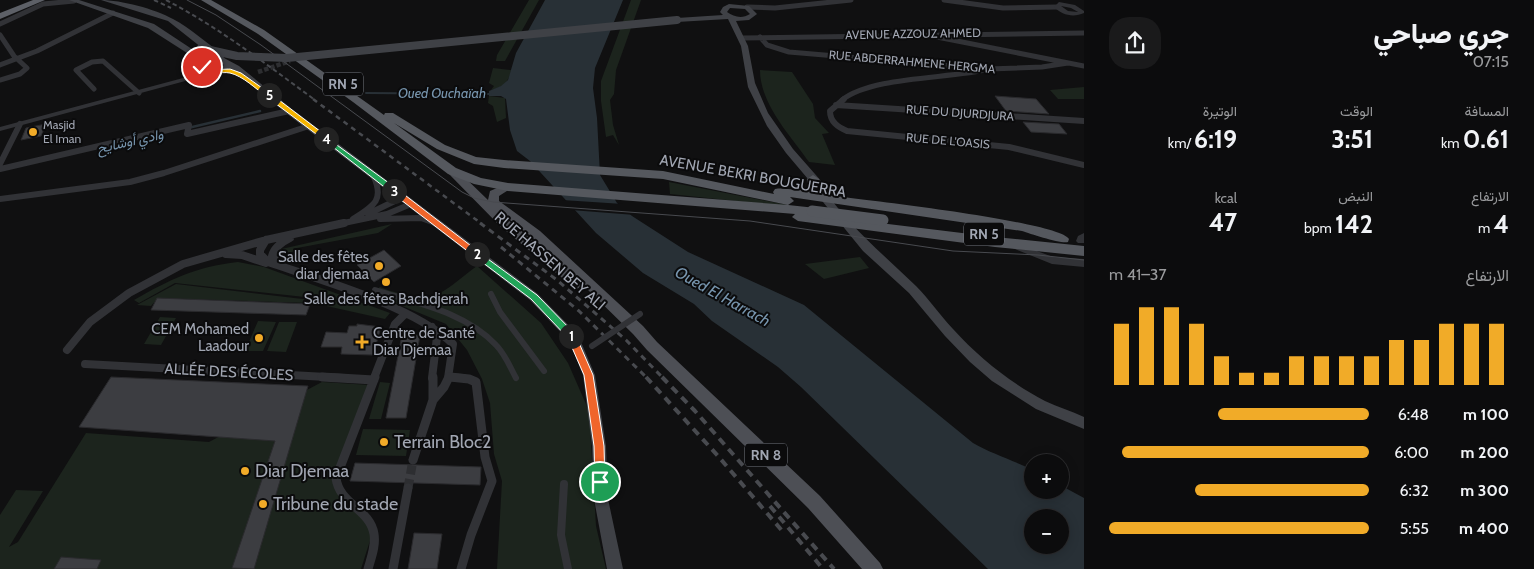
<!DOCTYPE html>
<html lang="ar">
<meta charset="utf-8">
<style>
:root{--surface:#0c0c0d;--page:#1a1a1b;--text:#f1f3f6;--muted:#9a9b9d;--line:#2c2c2e;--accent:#f1ab28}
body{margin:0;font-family:Cabin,Vazirmatn,sans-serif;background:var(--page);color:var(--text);direction:rtl;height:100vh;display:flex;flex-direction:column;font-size:19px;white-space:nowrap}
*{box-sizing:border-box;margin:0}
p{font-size:16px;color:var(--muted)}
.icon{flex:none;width:28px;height:28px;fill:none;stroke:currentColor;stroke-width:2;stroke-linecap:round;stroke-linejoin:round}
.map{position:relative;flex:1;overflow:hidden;direction:ltr}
.details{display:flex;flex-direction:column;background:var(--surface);width:450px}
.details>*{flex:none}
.fabs{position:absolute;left:1024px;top:454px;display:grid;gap:10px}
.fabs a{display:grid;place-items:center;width:45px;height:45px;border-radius:50%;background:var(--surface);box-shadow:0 2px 12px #0003,0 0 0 1px var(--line);font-size:25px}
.pin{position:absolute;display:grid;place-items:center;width:42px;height:42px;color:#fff;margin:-21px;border:2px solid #fff;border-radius:50%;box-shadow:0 1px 5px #0007}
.km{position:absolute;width:25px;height:25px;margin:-12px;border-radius:50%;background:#222;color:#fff;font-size:14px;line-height:25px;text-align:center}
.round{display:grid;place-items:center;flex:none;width:52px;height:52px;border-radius:20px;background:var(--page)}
.headline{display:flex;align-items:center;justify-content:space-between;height:85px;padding:0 25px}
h1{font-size:28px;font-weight:800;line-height:38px}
.figures{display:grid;grid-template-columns:repeat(3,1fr);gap:8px;height:85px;padding:5px 25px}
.figures div{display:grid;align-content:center}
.figures b{font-size:25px;font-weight:800}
.figures small{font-size:14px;font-weight:400}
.figures p{font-size:14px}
.chart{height:140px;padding:10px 25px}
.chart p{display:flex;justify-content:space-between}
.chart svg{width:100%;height:90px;margin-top:5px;stroke:var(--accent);stroke-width:6}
ul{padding:0 25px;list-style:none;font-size:16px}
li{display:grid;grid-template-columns:80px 60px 1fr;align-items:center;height:38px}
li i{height:12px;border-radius:6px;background:var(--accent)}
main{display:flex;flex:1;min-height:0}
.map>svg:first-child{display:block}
.green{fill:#1c241d}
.water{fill:#283036;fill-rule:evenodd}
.pier{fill:#101011}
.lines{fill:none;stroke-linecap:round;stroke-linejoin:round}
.stream-far1{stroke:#283036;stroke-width:2}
.stream{stroke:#283036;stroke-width:2.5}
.building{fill:#3c3d41;stroke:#2a2a2d}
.pedestrian-tunnel{stroke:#2d2e31;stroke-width:4.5;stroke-dasharray:4.5 2;stroke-linecap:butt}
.minor-tunnel{stroke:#2d2e31;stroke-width:9;stroke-dasharray:9 5;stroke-linecap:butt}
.pedestrian-far1{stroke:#313236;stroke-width:6}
.pedestrian{stroke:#313236;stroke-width:8}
.minor-far3{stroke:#313236;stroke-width:5}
.minor-far2{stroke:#313236;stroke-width:6}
.minor-far1{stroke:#313236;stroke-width:8}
.minor{stroke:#313236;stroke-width:9}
.tertiary{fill:#313236;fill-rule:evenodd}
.secondary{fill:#3f4146;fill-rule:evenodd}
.primary{fill:#4d4f55;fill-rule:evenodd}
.trunk{fill:#55585e;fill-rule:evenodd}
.motorway{fill:#5d6067;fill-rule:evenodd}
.tram{stroke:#484a4f;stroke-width:1}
.rail-far3{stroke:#484a4f;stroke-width:2;stroke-dasharray:4.5 3;stroke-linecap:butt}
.rail-far2{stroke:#484a4f;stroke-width:2.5;stroke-dasharray:5 4.5;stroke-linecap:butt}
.rail-far1{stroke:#484a4f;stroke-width:3;stroke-dasharray:6 5;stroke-linecap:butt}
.rail{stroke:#484a4f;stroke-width:4;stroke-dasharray:8 6;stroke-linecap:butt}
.pedestrian-bridge{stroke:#313236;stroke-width:6}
.secondary-bridge{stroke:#3f4146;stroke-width:8}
.trunk-bridge{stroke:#55585e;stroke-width:11}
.split-1{fill:#f0652b;stroke:#fff}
.split-2{fill:#22a559;stroke:#fff}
.split-3{fill:#f0652b;stroke:#fff}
.split-4{fill:#22a559;stroke:#fff}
.split-5{fill:#f5b400;stroke:#fff}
.split-6{fill:#f5b400;stroke:#fff}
.poi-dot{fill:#f1ab28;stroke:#0b0b0c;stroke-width:2}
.labels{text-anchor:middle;stroke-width:4;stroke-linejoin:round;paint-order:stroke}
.far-street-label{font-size:12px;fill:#a1a6b2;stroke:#0b0b0c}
.far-poi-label{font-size:12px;fill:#a1a6b2;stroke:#0b0b0c;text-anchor:start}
.shield{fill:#0b0b0c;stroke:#747880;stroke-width:1}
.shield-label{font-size:14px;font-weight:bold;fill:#a1a6b2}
.far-water-label{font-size:14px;font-style:italic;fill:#7795ae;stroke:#0b0b0c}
.street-label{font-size:15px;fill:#a1a6b2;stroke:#0b0b0c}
.poi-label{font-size:15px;fill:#a1a6b2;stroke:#0b0b0c;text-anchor:end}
.water-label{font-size:16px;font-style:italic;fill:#7795ae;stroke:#0b0b0c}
.near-poi-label{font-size:18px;fill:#a1a6b2;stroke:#0b0b0c;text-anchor:start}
</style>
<main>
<section class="details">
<div class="headline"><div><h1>جري صباحي</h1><p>07:15</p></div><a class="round"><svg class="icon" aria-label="share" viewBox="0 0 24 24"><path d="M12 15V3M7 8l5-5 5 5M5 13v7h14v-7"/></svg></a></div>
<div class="figures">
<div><p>المسافة</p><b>0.61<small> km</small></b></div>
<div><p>الوقت</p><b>3:51</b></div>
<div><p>الوتيرة</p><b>6:19<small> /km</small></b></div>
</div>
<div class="figures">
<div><p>الارتفاع</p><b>4<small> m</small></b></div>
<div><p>النبض</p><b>142<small> bpm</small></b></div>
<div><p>kcal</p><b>47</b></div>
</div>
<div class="chart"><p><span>الارتفاع</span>37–41 m</p>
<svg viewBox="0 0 160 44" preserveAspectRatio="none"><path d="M5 44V14M15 44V6M25 44V6M35 44V14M45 44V30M55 44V38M65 44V38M75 44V30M85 44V30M95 44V30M105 44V30M115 44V22M125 44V22M135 44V14M145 44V14M155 44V14"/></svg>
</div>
<ul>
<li><b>100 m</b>6:48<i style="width:58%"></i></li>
<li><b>200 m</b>6:00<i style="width:95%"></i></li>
<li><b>300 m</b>6:32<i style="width:67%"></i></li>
<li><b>400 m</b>5:55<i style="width:100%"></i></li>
</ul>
</section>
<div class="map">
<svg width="1084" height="569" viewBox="0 0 1084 569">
<rect width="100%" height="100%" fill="#101011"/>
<!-- green -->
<path class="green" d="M529,0H539L505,61H496L497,55Z
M631,0H641L616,70L614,94L610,100L613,125L619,145L613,135L606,137L601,101V81Z
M493,68L511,70C509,82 503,87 491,90L494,86L489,83Z
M760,70L792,72L813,104L815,118L829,133L822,134L835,165L809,162C790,135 760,104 760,70Z
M1084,87V99H1058L1050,90Z
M489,96L505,98L506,118L497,122L493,106L488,103Z
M669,182L803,208L670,194Z
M392,224L378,233L297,248L290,254L289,258L286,261L276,254L277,250Z
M860,257L869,268L824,279L805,264Z
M238,262L264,267L390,313L385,319L313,303L314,298L175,283L139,303L134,300C171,279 195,267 238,262Z
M477,266L541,323L568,363L589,411L596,526L606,569H497L502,481L494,454L490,403L482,379L467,350L446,324L371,293L380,287C395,293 423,302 438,294C452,287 464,275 477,266Z
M176,284L311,300L310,303L158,298L151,306L137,305Z
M160,317L176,318L161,345L144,344Z
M258,321L276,322L263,351H245Z
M279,322H297L286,352L267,351Z
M322,382L370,385L334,485L373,531L361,569H0V515L16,490L43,491L9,547L18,542L86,433L209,442Z
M380,382L390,383L381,419H369Z
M363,429L410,430L406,456L356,455Z"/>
<!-- water -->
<path class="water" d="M545,0H623L595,68L593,88L597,118L600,175L617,203L632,216L688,252L804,305L973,443C992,454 1013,460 1032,470V490H1060V485L1084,498V569H988L801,387L778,367L712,321L694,304L643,273L596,233L530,161L517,151L510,130L506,99L501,96H489V91L501,86L508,80L516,53ZM1032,518H1060V545H1032Z"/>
<!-- pier -->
<path class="pier" d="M562,200L623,204L635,215L571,210Z"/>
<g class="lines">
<!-- stream-far1 -->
<path class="stream-far1" d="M366,93L491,94"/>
<!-- stream -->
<path class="stream" d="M188,128L260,111"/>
</g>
<!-- building -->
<path class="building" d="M995,96L1036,99L1049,114L1006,111Z
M1023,122L1059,124L1067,134L1031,132Z
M46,124L41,136L21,140L26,128Z
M384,250L401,266L374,282L357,265Z
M157,298L234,301L310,304L306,315L151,310Z
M357,324L381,327L373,355L341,354L342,347H321L326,332L347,333L349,326H357Z
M402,335H420L406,418H386Z
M111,377L308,386L254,569L232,568L275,441L79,427Z
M355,463L481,467L480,485L350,481Z
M414,533L442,534L437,569H408Z
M61,557L101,560L97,569H54Z"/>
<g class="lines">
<!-- pedestrian-tunnel -->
<path class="pedestrian-tunnel" d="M258,72L290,61"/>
<!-- minor-tunnel -->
<path class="minor-tunnel" d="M408,488L413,460"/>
<!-- pedestrian-far1 -->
<path class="pedestrian-far1" d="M375,290C416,303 465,312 496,345C505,354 510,367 516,378
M491,294L500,312L544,371"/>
<!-- pedestrian -->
<path class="pedestrian" d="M564,484L561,535L568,569"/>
<!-- minor-far3 -->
<path class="minor-far3" d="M944,0L1003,8L1057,7
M747,7L775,8L851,0
M0,24L43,4L74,1
M0,35L14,56L27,68L20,74L0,80
M760,37L767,45L789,52L989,69L1042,67L1068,63
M937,37L1084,66
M741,38L1084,33
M0,65L37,51L113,13
M94,89L76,70L92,62L103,61L139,93
M842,100C872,76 950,79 989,69"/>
<!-- minor-far2 -->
<path class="minor-far2" d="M844,99L830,111C830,122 838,127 847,131L1009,147L1084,165
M836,105L1084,121
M0,164L20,124
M0,169L189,125L187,134L289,111
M0,199L130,182L164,173L309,126
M368,214L403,197
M353,219C374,206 385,200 373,175
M380,219L421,218L435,223
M339,224L387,214L411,204"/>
<!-- minor-far1 -->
<path class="minor-far1" d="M266,240L260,250V254L268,262C321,280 413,306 453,344L448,378
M226,254L242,255L266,263
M279,264L272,256C274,247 282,242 290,238
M432,327L437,337L432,378
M67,350L90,322L129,293L183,264L266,240L344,223
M85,364L345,378
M449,377L463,378
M374,378L395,324L405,314"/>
<!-- minor -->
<path class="minor" d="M322,377L374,380
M433,377V400
M450,377L469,379L476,382L485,457L492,481L471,535L461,569
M413,460L433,400L444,387L449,377
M368,569C371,558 376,546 374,534C370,509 339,504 336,478L375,377
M393,569L408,488"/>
<!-- tertiary -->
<path class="tertiary" d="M1059,2L1075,5L1084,11V13C1073,18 1062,15 1054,7ZM1061,6L1071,8L1078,12L1068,11Z
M213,70L215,71V73L0,131V127Z
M1084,233V243H1078L1076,241L1078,236Z
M1013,242L1053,257L1084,259V267L1052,264L1010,247L1008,245Z"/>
<!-- secondary -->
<path class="secondary" d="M69,0H79L154,24L204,57L206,61L216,59L168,21L101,0C121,0 155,9 173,19C190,28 205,42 221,53L224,58L239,66L292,109L538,294L578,335L595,375L606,446L608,499L623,569H607L594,499L592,446L583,375L569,341L530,300L286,113L233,70L229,68C221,76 211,75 200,72L198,60L148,28ZM220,63L224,65L216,70L206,69L212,64Z
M729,4L749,6L757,14L749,20L736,21L748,46L755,83L768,113L793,149L822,182L824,184L822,186C847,225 883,254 916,286C929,299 940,315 953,329C979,358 1011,383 1045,401C1058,407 1071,411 1084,417V429L1036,409L992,381L970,362L945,336L909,293L863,251L823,202L808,179L786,153L767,126L748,87L741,46L728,19L677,22L674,20L677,18L723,15L720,12L723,7ZM730,8L745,9L750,14C742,19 734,17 727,12Z"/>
<!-- primary -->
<path class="primary" d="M452,168L456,169L488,200L490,191L504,185H512L513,187L499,196V201L540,231L643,326L657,342L820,496L880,563L883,569H862L808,508L647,350L633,334L583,285L577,289L573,287L500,226L448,173L447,171L448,169ZM502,214L532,237L555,259L508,220Z"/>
<!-- trunk -->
<path class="trunk" d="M201,0H211L264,30L384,115L385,113H393L445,145L476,157L504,160L663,171L774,194L773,192L775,189C786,187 797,192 808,189L807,179L813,175L819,179L820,189L817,194C850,198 1059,221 1069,239L1068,242C1061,244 1031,234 1022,231L790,197L794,201L788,205L816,208L818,211L814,215L995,237L1084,246V256L995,247L798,221L792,217L795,214L508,191L474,184L448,174L353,102L258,34ZM394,123L437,149L474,164L504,168L663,179L788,205L508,183L481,178L456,168Z"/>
<!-- motorway -->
<path class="motorway" d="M33,0H45L0,19V13Z"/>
<!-- tram -->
<path class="tram" d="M187,0L216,15L261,45L462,192L474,198L493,202L750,221L953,251L1038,255L1084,260"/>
<!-- rail-far3 -->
<path class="rail-far3" d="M154,0L171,8
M166,0C220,28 267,65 315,100"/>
<!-- rail-far2 -->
<path class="rail-far2" d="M313,99L482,224"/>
<!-- rail-far1 -->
<path class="rail-far1" d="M480,223L557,280L626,340L663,378
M501,247L579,311L647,378"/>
<!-- rail -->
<path class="rail" d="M646,377L718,456L784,533
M662,377L695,411L834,569
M770,506L823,569"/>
<!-- pedestrian-bridge -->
<path class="pedestrian-bridge" d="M592,346L640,314"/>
<!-- secondary-bridge -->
<path class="secondary-bridge" d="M201,48L237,56L287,58L677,20"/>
<!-- trunk-bridge -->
<path class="trunk-bridge" d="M812,211L883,220"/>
</g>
<!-- split-1 -->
<path class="split-1" d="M571,332L576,336L593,375L604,446L605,482L604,486L600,487L597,486L595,482L594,446L584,375L567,336Z"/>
<!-- split-2 -->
<path class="split-2" d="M477,251L537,295L574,333V338H568L531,299L474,256L473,254Z"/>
<!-- split-3 -->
<path class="split-3" d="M392,189H397L479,252V256H474L392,193Z"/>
<!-- split-4 -->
<path class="split-4" d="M326,137L397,189V193H392L324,140L323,139Z"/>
<!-- split-5 -->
<path class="split-5" d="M267,94H271L329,138V140H324L267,97Z"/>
<!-- split-6 -->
<path class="split-6" d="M202,65L208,70L230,69L241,73L272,95L267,97C256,89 243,76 230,73C220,71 209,77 200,70V67Z"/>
<!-- markers -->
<g class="poi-dot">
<circle cx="33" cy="132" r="5"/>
<circle cx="379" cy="266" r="5"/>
<circle cx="386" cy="282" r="5"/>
<circle cx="259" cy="338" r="5"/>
<path d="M359.5 334.5h5v5h5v5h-5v5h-5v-5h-5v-5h5z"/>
<circle cx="384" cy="442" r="5"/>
<circle cx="245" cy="471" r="5"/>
<circle cx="263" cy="504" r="5"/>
</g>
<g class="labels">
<!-- far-street labels -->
<g class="far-street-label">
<text transform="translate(913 34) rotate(-1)" y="4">AVENUE AZZOUZ AHMED</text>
<text transform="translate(912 62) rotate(5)" y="4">RUE ABDERRAHMENE HERGMA</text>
<text transform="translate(960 113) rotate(4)" y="4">RUE DU DJURDJURA</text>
<text transform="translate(948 141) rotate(5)" y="4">RUE DE L'OASIS</text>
</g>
<!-- far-poi labels -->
<g class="far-poi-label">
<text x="43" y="129">Masjid<tspan x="43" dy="14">El Iman</tspan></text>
</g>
<!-- shield labels -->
<g class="shield">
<rect x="323" y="72.5" width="40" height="23" rx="4"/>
<rect x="964" y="222.5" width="40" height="23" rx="4"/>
<rect x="745" y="443.5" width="42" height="23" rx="4"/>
</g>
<g class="shield-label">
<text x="343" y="89">RN 5</text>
<text x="984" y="239">RN 5</text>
<text x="766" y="460">RN 8</text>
</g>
<!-- far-water labels -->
<g class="far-water-label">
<text x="442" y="98">Oued Ouchaïah</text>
<text transform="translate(130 141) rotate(-13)" y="5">وادي أوشايح</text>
</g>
<!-- street labels -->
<g class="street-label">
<text transform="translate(753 176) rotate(10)" y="5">AVENUE BEKRI BOUGUERRA</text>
<text transform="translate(550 261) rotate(41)" y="5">RUE HASSEN BEY ALI</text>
<text transform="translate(229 372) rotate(3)" y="5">ALLÉE DES ÉCOLES</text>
</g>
<!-- poi labels -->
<g class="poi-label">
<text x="369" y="262">Salle des fêtes<tspan x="369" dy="17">diar djemaa</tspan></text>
<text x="386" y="304" text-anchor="middle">Salle des fêtes Bachdjerah</text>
<text x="249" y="334">CEM Mohamed<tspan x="249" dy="17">Laadour</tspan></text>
<text x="373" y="338" text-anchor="start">Centre de Santé<tspan x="373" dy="17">Diar Djemaa</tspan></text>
</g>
<!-- water labels -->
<g class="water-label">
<text transform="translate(723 296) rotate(29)" y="6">Oued El Harrach</text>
</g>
<!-- near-poi labels -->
<g class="near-poi-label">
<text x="394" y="448">Terrain Bloc2</text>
<text x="255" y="477">Diar Djemaa</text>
<text x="273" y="510">Tribune du stade</text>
</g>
</g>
</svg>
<div class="fabs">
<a>+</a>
<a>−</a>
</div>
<div class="pin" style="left:600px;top:482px;background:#1e9e55"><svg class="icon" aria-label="arrive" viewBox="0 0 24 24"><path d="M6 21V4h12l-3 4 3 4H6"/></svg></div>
<div class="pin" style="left:202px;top:67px;background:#d93025"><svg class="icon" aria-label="check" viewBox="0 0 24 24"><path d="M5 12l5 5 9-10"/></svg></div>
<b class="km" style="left:571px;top:336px">1</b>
<b class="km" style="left:477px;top:254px">2</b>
<b class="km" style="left:394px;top:191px">3</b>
<b class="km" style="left:326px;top:139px">4</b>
<b class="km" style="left:269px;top:95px">5</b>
</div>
</main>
